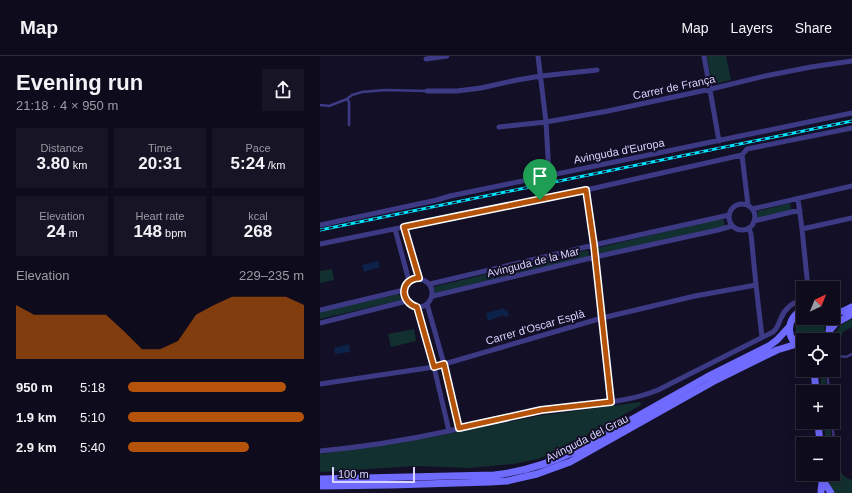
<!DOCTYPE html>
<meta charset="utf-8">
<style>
:root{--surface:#0e0b1c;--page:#171425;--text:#f1f3f6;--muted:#9b9ba3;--line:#2e2b3b;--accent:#b45309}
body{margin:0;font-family:Helvetica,sans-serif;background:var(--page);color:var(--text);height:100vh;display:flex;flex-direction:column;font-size:15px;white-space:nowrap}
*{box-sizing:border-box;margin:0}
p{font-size:13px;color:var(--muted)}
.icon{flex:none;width:22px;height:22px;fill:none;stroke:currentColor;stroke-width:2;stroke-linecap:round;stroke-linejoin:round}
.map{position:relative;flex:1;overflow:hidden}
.details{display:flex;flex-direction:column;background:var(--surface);width:320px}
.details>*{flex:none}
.needle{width:26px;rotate:43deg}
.tools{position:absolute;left:476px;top:225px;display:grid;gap:8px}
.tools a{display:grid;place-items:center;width:44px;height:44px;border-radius:0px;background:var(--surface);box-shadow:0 2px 10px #0003,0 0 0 1px var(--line);font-size:20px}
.scale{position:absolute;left:12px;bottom:10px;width:83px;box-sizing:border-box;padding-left:4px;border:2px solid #d9d4ff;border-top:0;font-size:11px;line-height:14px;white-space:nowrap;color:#d9d4ff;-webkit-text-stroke:3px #130f26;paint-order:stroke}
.pin{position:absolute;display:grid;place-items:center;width:34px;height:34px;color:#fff;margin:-41px -17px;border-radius:50% 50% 50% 0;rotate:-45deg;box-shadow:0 0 4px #0007}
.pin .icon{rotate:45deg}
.round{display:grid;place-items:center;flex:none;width:42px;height:42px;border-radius:0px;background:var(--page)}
.headline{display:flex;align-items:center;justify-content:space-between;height:68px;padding:0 16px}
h1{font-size:22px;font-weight:600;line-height:30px}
.metrics{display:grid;grid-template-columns:repeat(3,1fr);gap:6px;height:68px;padding:4px 16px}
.metrics div{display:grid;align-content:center;border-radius:0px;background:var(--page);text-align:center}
.metrics b{font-size:17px;font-weight:600}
.metrics small{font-size:11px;font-weight:400}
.metrics p{font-size:11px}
.chart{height:112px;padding:8px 16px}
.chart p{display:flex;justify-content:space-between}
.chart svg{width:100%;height:72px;margin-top:4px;fill:var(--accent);opacity:.7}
ul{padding:0 16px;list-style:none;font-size:13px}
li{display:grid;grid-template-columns:64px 48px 1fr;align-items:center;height:30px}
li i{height:10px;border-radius:5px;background:var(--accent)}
header{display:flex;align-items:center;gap:24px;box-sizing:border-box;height:56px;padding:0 20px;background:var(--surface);border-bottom:1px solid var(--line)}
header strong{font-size:19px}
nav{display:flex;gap:22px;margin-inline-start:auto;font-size:14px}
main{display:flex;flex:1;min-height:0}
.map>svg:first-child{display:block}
.green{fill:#12302f}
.water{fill:#0c2248}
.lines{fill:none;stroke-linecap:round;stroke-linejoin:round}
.service{stroke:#3d3a85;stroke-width:2.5}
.minor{stroke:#3d3a85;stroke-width:5}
.secondary{stroke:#6f6bff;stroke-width:7}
.rail-casing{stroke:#00e5ff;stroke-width:3}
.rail{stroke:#130f26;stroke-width:1.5;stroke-dasharray:4.5;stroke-linecap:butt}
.route-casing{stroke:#fff;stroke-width:8}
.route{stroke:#b45309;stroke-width:5}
.labels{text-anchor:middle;stroke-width:4;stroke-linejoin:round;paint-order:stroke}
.street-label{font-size:11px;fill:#d9d4ff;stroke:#130f26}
</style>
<header>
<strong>Map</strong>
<nav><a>Map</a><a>Layers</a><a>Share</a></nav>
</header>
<main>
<section class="details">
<div class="headline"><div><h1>Evening run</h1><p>21:18 · 4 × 950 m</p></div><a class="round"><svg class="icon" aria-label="share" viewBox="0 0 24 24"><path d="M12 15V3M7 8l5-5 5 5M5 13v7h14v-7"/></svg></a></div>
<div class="metrics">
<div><p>Distance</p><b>3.80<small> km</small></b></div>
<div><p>Time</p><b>20:31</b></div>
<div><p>Pace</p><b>5:24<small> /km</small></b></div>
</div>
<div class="metrics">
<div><p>Elevation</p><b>24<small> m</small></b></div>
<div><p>Heart rate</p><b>148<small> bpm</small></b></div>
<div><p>kcal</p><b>268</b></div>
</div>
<div class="chart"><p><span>Elevation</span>229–235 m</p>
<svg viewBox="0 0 160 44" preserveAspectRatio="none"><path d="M0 44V11L10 17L20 17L30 17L40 17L50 17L60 27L70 38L80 38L90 33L100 17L110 11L120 6L130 6L140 6L150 6L160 11V44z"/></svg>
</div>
<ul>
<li><b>950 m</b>5:18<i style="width:90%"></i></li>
<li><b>1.9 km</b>5:10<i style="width:100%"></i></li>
<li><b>2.9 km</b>5:40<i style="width:69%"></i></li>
</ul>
</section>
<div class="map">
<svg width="532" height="437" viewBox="0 0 532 437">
<rect width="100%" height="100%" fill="#130f26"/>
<!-- green -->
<path class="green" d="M387,0H406L411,24L392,29Z
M470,147L471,154L438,162V155Z
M403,162L405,170L278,198L277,192Z
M268,194L269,200L115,237L113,231Z
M12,213L14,224L0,227V215Z
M79,238L81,244L0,263V256Z
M483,260V262H501C506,269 506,276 501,284H483V286C473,278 473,267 483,260Z
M532,263V271L523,276L519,287L513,295C513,278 516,270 532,263Z
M94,273L96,285L71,291L68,278Z
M500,314H505L507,336H501Z
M320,346L321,349L253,387L237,395L218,403L194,408L149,412L96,410L0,416V398L118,380L218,360Z
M504,366H510L512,388H506Z
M516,399C519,410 520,421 532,424V437H515C511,432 508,425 510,418H513C513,411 512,404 516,399Z"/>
<!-- water -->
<path class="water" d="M58,205L60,211L44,216L42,209Z
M184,252L185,255L187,254L189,260L185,261L184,259L168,265L166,257Z
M29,288L30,296L15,298L14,292Z"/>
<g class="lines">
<!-- service -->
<path class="service" d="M27,43L29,46V69
M0,49L9,50L27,43L32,39L42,36L65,34L107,35
M513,299L526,301L532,298
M507,314L509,336
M512,366L515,393L513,399"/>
<!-- minor -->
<path class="minor" d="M218,0L226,66L229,119
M384,0L399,85
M106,3L127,0
M107,35H137L161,32L197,24L221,20L277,14
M179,71L226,66L288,55L391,33L445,20L491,11L532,5
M422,99L427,93L532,72
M422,99L428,149
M266,134L274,189L291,346
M478,143L482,173L488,232
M409 161a13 13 0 1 1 26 0a13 13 0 1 1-26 0Z
M432,153L532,130
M434,165L480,154
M0,169L117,144L130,140L532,57
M84,171L99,222
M429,172L431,178L436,229L442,281
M75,173L89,225
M482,173L532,162
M0,188L266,134L422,99
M84 237a14 14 0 1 1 28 0a14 14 0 1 1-28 0Z
M110,228L274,189L409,159
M113,240L275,201L398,174L412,170
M107,248L124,308L139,372
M97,251L114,311L129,375
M0,254L84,234
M0,267L87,245
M0,328L114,311L282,262L375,240L436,229
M0,395C43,391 87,384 129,375C160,368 190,359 221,354C260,348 301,349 338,334L453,276C458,272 458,268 461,262C465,253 473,246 483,244"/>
<!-- secondary -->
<path class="secondary" d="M483,253C466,262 464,284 483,292
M513,256L524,255L532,251
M510,274L516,267L532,258
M506,284C510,276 511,270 507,262
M494,314L496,336
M498,366L500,388
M0,423L174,419C203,416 230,407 256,395L387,321L449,290L457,284L469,271
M503,424L511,437
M0,430L71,429L170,426L187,425L217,418L250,406L396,324L457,294L477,288
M501,437C501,430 503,425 502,418"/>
<defs>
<path id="rail" d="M0,174L532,65"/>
</defs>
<!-- rail casing -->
<use href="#rail" class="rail-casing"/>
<!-- rail -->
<use href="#rail" class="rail"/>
</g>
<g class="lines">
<defs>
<path id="route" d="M266,134L274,189L291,346L221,354L139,372L124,308L114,311L97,251C79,246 80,223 99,222L84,171Z"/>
</defs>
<!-- route casing -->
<use href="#route" class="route-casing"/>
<!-- route -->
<use href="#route" class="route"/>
</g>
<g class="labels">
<!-- street labels -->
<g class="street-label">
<text transform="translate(354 31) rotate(-12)" y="4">Carrer de França</text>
<text transform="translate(299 95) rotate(-11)" y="4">Avinguda d'Europa</text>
<text transform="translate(213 206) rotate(-14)" y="4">Avinguda de la Mar</text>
<text transform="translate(215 271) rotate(-16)" y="4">Carrer d'Oscar Esplà</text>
<text transform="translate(267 382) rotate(-27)" y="4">Avinguda del Grau</text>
</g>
</g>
</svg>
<div class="tools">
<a><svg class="needle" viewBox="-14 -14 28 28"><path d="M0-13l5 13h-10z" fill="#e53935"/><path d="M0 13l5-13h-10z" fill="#9b9ba3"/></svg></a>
<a><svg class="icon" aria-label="locate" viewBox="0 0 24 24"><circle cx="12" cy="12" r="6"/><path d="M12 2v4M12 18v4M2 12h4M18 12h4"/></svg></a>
<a>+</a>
<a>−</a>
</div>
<div class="scale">100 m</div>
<div class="pin" style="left:220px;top:144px;background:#1e9e55"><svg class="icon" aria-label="arrive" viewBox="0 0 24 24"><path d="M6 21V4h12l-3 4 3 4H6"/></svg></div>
</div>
</main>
